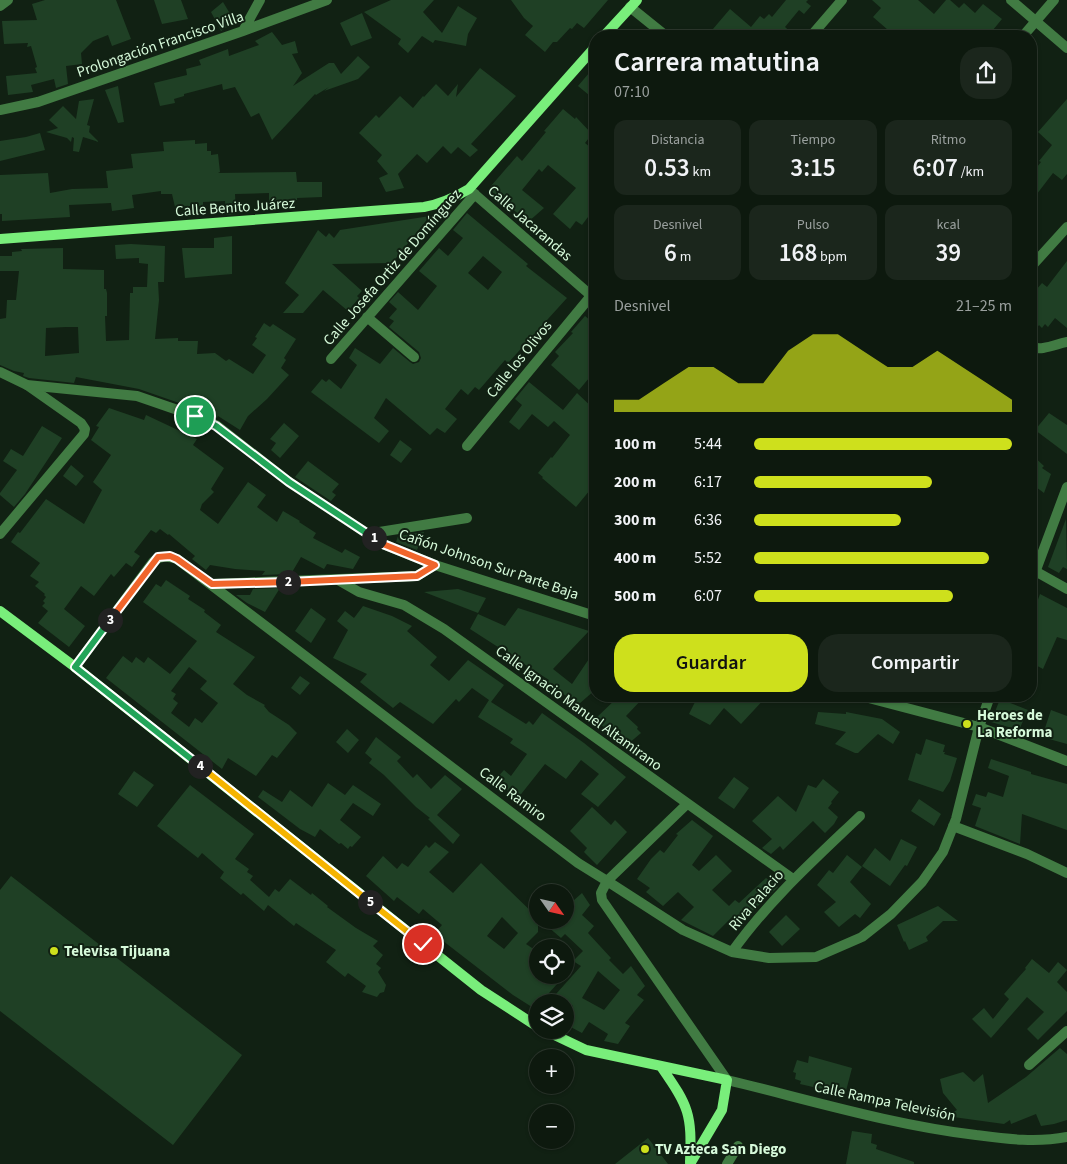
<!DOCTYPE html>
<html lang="es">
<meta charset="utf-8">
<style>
:root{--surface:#0d190e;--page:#1b261c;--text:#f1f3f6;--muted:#9aa09e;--line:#2d382e;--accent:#cee01c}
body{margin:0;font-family:"Source Sans 3",sans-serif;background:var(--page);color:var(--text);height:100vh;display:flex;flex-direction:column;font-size:19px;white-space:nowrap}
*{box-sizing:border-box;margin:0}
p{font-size:16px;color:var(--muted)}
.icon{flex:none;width:28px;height:28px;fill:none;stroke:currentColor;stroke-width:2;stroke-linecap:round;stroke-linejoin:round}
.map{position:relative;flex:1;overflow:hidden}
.drawer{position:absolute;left:589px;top:30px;width:448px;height:672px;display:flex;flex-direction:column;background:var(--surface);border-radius:20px;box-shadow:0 1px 4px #0004,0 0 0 1px var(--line)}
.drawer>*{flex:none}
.needle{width:32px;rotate:124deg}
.controls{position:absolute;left:529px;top:884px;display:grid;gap:10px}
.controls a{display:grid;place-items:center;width:45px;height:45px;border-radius:50%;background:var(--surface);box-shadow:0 1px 4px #0004,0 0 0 1px var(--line);font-size:25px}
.pin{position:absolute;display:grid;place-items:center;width:42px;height:42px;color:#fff;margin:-21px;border:2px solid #fff;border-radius:50%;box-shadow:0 1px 5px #0007}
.km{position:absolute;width:25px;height:25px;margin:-12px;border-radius:50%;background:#222;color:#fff;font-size:14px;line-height:25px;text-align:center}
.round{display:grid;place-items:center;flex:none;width:52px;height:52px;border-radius:20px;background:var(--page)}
.head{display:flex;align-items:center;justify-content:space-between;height:85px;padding:0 25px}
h1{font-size:28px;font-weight:600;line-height:38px}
.metrics{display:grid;grid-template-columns:repeat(3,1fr);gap:8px;height:85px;padding:5px 25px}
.metrics div{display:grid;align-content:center;border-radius:12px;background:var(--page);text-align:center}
.metrics b{font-size:25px;font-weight:600}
.metrics small{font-size:14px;font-weight:400}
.metrics p{font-size:14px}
.chart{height:140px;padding:10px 25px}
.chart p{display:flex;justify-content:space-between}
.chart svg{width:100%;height:90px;margin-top:5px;fill:var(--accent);opacity:.7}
.action{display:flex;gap:10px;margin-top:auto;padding:10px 25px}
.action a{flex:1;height:58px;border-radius:20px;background:var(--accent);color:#111;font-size:20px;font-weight:600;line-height:58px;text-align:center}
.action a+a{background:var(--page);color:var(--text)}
ul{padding:0 25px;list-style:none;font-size:16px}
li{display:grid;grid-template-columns:80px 60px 1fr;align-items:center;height:38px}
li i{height:12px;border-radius:6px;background:var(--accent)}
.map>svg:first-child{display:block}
.building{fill:#1f4025;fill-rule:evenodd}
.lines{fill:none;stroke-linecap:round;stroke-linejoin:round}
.minor{stroke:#417b43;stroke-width:10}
.tertiary{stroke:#417b43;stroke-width:10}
.secondary{stroke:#79ee7b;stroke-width:10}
.split-1-casing{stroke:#fff;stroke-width:10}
.split-2-casing{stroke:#fff;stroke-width:10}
.split-3-casing{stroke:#fff;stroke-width:10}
.split-4-casing{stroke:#fff;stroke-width:10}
.split-5-casing{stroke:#fff;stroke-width:10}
.split-6-casing{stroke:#fff;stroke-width:10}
.split-1{stroke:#22a559;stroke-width:6}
.split-2{stroke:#f0652b;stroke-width:6}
.split-3{stroke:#f0652b;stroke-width:6}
.split-4{stroke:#22a559;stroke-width:6}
.split-5{stroke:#f5b400;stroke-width:6}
.split-6{stroke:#f5b400;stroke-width:6}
.poi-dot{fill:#cee01c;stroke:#112113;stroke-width:2}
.labels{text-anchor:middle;stroke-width:4;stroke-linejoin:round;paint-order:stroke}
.street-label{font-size:15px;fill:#d6fada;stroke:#112113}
.poi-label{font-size:15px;font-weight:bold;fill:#d6fada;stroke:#112113;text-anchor:start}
</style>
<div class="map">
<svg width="1067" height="1164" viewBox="0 0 1067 1164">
<rect width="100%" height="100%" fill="#112113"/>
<!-- building -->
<path class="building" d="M45,0H116L131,39L112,46L108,35L93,41L81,53L82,64L66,66L68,84L56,88L54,79L31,85L33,92L8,95L6,76L37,73L35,68L37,67L31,46L27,47L28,43L4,44L2,21L37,20L32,4Z
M154,0H181L188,19L162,24Z
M391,0H434L423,12L442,33L458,6L477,18L468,34L466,46L435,40L433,43L422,36L408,53L398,44L401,39L364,12Z
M511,0H608L584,28L577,23L572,29L570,28L557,42H553L545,52L525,35L533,26L524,18Z
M786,0H808L806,2L811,6L804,14L799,10L785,27L795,36H707L730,9L751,27L760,16L764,19L769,14L772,17Z
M872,0H918L934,14L946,0H950L959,8L964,3L975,13L983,4L1002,19L988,36H895L873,17L881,8Z
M223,2L235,22L221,31L211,12Z
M362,13L372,38L351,46L340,23Z
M272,32L282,45L295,41L298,53L292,54L302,73L293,86L329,63H334L341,74L358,56L370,67L358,79L324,91L329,87L316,95L315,94L272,140L259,113L251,117L235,87L223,90L222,84L184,94V96L174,99L175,103L160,106L154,83L187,75L186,69L201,65L199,60L228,49L229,56L259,45L255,41Z
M595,66V100L578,86Z
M480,68L516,96L471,144L478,150L470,157L458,147L451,154L443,146L427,163L417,154L398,174L404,188L386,192L379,178L388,174L377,161L382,155L359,133L376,115L379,118L400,96L413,108L423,96L424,97L436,84L448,96L458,84L456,97Z
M118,86L124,122L118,123L105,90Z
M94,99L87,125L90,126L89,132L99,142L83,137L79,152L73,151L74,138L72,137L71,142L67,138L46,132L58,128L49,120L63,106L76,119L79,101Z
M1067,99V174L1062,180L1053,173L1030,203V176L1041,162L1039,161L1052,145L1038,132Z
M563,109L575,119L576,117L592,134L585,143L595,151V224L588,217L582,225L576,221L570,229L553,214L576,188L548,165L542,172L539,169L522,190L544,208L528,222L491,191V186L517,156L522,161L546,132L544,131Z
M40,133L45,150L0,161V141L26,137Z
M195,140V144L207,143V151H211V155L218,154L220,172L218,173L296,172L297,182H322V197L297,198V200L269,202V193L235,194L236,214L226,215L225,201L203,202V206L175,207L172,194H161V191L132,195L134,208L112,211L111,203L69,205L70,217L2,221V214H0V175L48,173L50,193L72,189L108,188L106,171L133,168L131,154L164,151L163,142Z
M467,213L528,264L526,266L567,298L508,363L505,360L479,390L475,387L468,395L461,389L445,409L457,419L445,433L437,428L430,435L386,398L374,418L389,431L379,443L311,392L322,379L326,382L329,379L341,389L357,365L349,358L355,348L380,364L393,348L410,362L413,364L419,362L421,358L419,352L389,327L394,321L389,318L397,309L389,302L398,292L418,310L437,286L419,271L439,248L448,256L463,238L453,230ZM483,256L502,272L488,290L468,273Z
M430,216L392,263L332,264L362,291L357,296L359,298L348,311L323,290L303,313H283L299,295L285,283L318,230L326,237L329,233L334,238L340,230Z
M232,236V274L185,278L182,248H214V238Z
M131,244L165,246L164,282H158L159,300L155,339L178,338V341H198L197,354L215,353L226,361L229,359L253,374L266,355L252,345L257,338L255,337L264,323L270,327L273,324L296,339L284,358L286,360L281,368L289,375L267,399L248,416L240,430L218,416L217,418L196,409L187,403L182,404L139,389L76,377L74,383L29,378L23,376L24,373L14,371L0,365V319L6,318L7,300H16L19,271H0V256H12V252L22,251L21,249L63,248V269L104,270V289H106L107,293V316H105L106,341L129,340L130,293H133V287H147L148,264L139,263V258L116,259L115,245ZM66,327H78L79,353L45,356L46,328Z
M1067,261V328L1055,318L1048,327L1045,324L1042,328L1039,325L1036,329L1030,323V297L1042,283L1047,287Z
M585,316L595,324V371L579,390L551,365L559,356L555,352L573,333L571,332Z
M529,382L563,410L577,393L595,410V495L590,490L576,507L542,478L543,477L538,473L551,457L552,458L570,435L554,421L548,427L532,414L519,430L509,422L522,405L515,399Z
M109,408L144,420L146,415L197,439L193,445L224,468L211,489L214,492L202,504L200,510L218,524L248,482L266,495L257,507L277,522L283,511L300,521L299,522L316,533L313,538L342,553L345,549L360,557L353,569L327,564L324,569L301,557L291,574L262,575L265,571L235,569L210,565L206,570L192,559L195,556L169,534L168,535L160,529L156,533L151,530L134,552L140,556L132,567L126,563L114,577L111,574L94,596L81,586L64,609L85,626L69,647L38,623L48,611L42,606L45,603L43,601L46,597L44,595L45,594L35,586L39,582L30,576L40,563L11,542L18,532L20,533L46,499L84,524L102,490L93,482L111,455L91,440L99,427L96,426Z
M1049,413L1067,425V454L1035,430Z
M284,423L299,436L280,458L271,450L276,443L270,439Z
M42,426L62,438L25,494L14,507L0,495V493L17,470L3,461L11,449L23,456Z
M400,440L412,449L401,463L390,455Z
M1030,453L1044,466L1042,468L1051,474L1044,493L1032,484L1030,486Z
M308,461L339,484L332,492L336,495L331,501L295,477Z
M71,465L84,476L76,486L63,476Z
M1066,519L1067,569L1063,567L1059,573L1048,567Z
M424,532L417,550L396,542L398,536Z
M166,580L190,596L188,599L205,610L204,612L221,625L216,632L255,657L233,684L247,695L265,705L264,706L269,712L289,725L297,733L277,758L272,755L256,776L228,758L222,769L106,678L123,656L132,663L136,657L144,663L148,657L170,674L197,641L143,602L156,584L161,587ZM189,667L207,681L200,689L218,703L202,723L195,718L189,727L171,713L178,703L173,699L176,694L171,691Z
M280,588L265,612L247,603L236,595H250L253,589Z
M458,589L486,598L478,613L424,592Z
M1040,594L1067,608V640L1057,637L1043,669L1030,662V622Z
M363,606L392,616L412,626L407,631L437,657L430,665L449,681L468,660L504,685L491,702L526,724L529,721L533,725L542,713L584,743L626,777L598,807L581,794L599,774L581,760L566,779L545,764L518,798L494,781L504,770L511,776L527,754L510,743L513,739L478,717L489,700L472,688L459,702L456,699L433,724L400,702L393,708L360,682L367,674L333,658L348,630L337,621L345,611L354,618Z
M311,608L326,619L311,643L295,631Z
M518,608L589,631L553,669L572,684L595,650V690L579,704L546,683L549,680L470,629L478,614L505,626Z
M300,676L310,683L300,695L291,688Z
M619,696H645L626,716L638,727L637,729L641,733L628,744L594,720Z
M698,696H767L741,724L724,708L710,725L689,714Z
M1000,699L1028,710L1019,730L991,722Z
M1051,710L1067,716V744L1042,737Z
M818,712L846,714V712L882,719L900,732L893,744L878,734L858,753H855L835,744L846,732L815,724Z
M347,729L359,740L348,753L336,742Z
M376,737L401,757L397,761L413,778L417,774L431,789L445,775L462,789L437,815L460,835L453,844L428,819L430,818L416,807L384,775L369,763L372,759L365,753Z
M926,739L945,745L943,752H945L944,754L957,758L950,781L943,792L908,780L916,753L921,755Z
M991,759L1031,772V774L1067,784V830L1022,814L1020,844L975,826L981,808L972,805L976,794L986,797L988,792L1003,797L1009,776L988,768Z
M134,771L154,785L137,807L118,794Z
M734,777L749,788L734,809L718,798Z
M823,779L839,792L831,802L832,803L828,808L838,817L834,824L825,833L813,821L783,850L780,846L771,854L762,848L772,839L752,821L778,796L796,812L808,785L816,788Z
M328,783L345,795L353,785L381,804L373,816L353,803L340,820L361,837L352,847L350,846L348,849L341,843L339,844L320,829L315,837L300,829L258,797L263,790L282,802L290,790L312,807Z
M190,785L254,834L235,859L249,869L247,872L253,876L250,880L269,897L275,889L279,892L290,879L311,895L312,893L328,906L327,907L356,928L378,941L373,946L383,955L376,964L381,968L378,972L386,985L384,992L380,993L377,997L362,992L366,986L348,973L345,977L326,962L336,950L296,923L294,926L268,905L264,911L243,893L241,895L220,878L224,872L202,853L198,858L157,826Z
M919,799L941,814L934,826L911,811Z
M592,807L611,825L615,820L627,832L597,865L584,852L587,848L570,831Z
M692,820L713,836L692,865L699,871L716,855L732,871L712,890L729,906L735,900L739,903L766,878L778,887L740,923L732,917L713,936L681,920L694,907L678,892L663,906L646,892L650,888L637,879L651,859L660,850L664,853L678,835L676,834Z
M901,839L917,847L907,866L905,865L890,886L862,866L875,848L890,861Z
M435,842L449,852L429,872L453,893L481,863L538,918V932L526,944L538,952V975H545L557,984L541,1002H538V1006L535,1009L513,995L434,934L442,925L423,909L419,914L397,897L394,901L366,876L383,856L397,869L402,863L408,867L426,845L429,848ZM502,917L518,933L504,949L487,936Z
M847,855L862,867L850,882L871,904L860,918L855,914L839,927L824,912L836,902L817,885L829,870L833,873Z
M11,876L242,1055L173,1145L0,1011V890Z
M582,893L590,905L582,915L594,926L588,933L611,958L609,960L623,974L631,966L645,986L637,995L644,1000L625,1023L630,1026L618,1044L604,1041L608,1034L589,1022L582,1033L565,1024V1017L573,1006L556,994L581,966L573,961L583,951L565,934L561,938L540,920H565V895L573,901ZM598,971L620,990L604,1010L582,998Z
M938,906L958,921H943L926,937L928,941L909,950L905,941L904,942L897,925Z
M786,915L800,929L782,946L769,932Z
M1032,959L1049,973L1058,962L1067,970L1057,982L1067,992V1011L1038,1040L1027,1029L1044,1012L1027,997L991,1038L972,1019L984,1008L993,1019L1009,999L1004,994L1026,969L1025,968Z
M1060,1048L1067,1054V1120L1054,1124L1041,1126L1036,1114L1011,1124L1010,1120L1004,1124L946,1116L957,1110L943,1093L940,1079L963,1072L974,1082L983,1074L988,1103L1026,1077Z
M809,1056L852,1068L846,1091L827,1088L826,1090L800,1084L801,1081L795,1079L796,1073L793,1072L797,1060L808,1063Z
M852,1131L872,1134L871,1143L877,1145L876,1149L914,1162V1164H846Z
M648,1138L668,1164H615Z"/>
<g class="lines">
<!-- minor -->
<path class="minor" d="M1011,0L1067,48
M630,7L666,36
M243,31L260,0
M811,36L842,0
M1023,36L1054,0
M0,110L38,102L243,31L327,0
M471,191L595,299
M1030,268L1067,227
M367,317L414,357
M1030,346C1041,352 1056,344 1067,342
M331,359L475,194
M467,446L595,291
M0,534L84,434L85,429L81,423L27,385
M367,534L467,518
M1035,571L1067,589
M338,580L359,592L404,605L444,629L793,879
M212,584L417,576L435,565
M75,667L153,562C160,555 168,556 177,559L578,863L607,881L601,893L602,900L727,1080
M687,804L607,881L683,930L732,952
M860,816C815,859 768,901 732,952L769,958L816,957L862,937L891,914L922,882L943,852L956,819L979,727L1067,761
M953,826L1027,854L1067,873
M1029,1065L1067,1031
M727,1164L738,1146"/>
<!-- tertiary -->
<path class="tertiary" d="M0,6L8,0
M0,372L27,385L137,396L195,416L216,425L289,482L383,544L435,565L595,616
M1030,586L1067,487
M861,696L979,727L990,696
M727,1080C810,1100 892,1125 976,1135C1007,1139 1036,1143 1067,1137"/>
<!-- secondary -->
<path class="secondary" d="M604,36L637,0
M0,239L424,207C441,204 454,198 469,189L595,47
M0,611L75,667L481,990L538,1027
M544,1030L586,1050L727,1080L722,1110L690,1164
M662,1068C689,1107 692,1114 690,1162"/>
</g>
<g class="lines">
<defs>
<path id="split-1" d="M195,416L216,426L289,482L374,538"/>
<path id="split-2" d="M288,582L417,576L435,565L383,544L374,538"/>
<path id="split-3" d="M110,620L158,557L170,556L177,559L212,584L288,582"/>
<path id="split-4" d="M110,620L75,667L200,766"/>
<path id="split-5" d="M200,766L370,902"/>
<path id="split-6" d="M370,902L423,944"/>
</defs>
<!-- split-1 casing -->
<use href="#split-1" class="split-1-casing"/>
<!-- split-2 casing -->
<use href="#split-2" class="split-2-casing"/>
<!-- split-3 casing -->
<use href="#split-3" class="split-3-casing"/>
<!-- split-4 casing -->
<use href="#split-4" class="split-4-casing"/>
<!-- split-5 casing -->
<use href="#split-5" class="split-5-casing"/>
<!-- split-6 casing -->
<use href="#split-6" class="split-6-casing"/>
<!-- split-1 -->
<use href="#split-1" class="split-1"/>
<!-- split-2 -->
<use href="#split-2" class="split-2"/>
<!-- split-3 -->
<use href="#split-3" class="split-3"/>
<!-- split-4 -->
<use href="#split-4" class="split-4"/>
<!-- split-5 -->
<use href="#split-5" class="split-5"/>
<!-- split-6 -->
<use href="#split-6" class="split-6"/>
</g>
<!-- markers -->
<g class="poi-dot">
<circle cx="967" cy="724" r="5"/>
<circle cx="54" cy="951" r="5"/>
<circle cx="645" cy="1149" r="5"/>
</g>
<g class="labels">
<!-- street labels -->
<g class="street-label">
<text transform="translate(160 44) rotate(-19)" y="5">Prolongación Francisco Villa</text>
<text transform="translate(235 207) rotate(-4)" y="5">Calle Benito Juárez</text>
<text transform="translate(530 223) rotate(41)" y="5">Calle Jacarandas</text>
<text transform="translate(392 267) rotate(-49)" y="5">Calle Josefa Ortiz de Domínguez</text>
<text transform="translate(519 359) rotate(-51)" y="5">Calle los Olivos</text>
<text transform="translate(489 564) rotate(19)" y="5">Cañón Johnson Sur Parte Baja</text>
<text transform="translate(579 708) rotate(36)" y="5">Calle Ignacio Manuel Altamirano</text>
<text transform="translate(513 794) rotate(37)" y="5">Calle Ramiro</text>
<text transform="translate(756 900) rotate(-49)" y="5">Riva Palacio</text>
<text transform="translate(885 1101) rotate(12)" y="5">Calle Rampa Televisión</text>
</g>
<!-- poi labels -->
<g class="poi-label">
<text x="977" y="720">Heroes de<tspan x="977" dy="17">La Reforma</tspan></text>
<text x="64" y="956">Televisa Tijuana</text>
<text x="655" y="1154">TV Azteca San Diego</text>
</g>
</g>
</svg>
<div class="controls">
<a><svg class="needle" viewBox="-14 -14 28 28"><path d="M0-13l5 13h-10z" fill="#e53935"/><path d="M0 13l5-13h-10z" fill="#9aa09e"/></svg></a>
<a><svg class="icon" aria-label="locate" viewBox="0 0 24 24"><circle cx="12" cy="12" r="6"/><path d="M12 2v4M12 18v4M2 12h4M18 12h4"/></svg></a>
<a><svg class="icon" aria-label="layers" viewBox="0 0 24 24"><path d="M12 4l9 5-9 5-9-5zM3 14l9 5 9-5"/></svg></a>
<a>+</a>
<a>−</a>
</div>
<div class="pin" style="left:195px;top:416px;background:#1e9e55"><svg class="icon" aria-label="arrive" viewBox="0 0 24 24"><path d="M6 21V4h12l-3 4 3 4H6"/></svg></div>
<div class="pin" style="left:423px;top:944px;background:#d93025"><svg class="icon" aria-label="check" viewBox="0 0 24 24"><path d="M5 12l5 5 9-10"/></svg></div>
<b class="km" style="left:374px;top:538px">1</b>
<b class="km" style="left:288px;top:582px">2</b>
<b class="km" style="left:110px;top:620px">3</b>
<b class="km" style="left:200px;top:766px">4</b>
<b class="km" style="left:370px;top:902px">5</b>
<section class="drawer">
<div class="head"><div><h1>Carrera matutina</h1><p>07:10</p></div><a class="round"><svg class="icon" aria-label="share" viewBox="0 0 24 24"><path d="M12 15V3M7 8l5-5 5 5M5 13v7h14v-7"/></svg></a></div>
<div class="metrics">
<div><p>Distancia</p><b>0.53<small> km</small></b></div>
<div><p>Tiempo</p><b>3:15</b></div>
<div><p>Ritmo</p><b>6:07<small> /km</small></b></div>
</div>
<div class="metrics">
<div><p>Desnivel</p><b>6<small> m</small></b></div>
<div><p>Pulso</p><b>168<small> bpm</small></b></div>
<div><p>kcal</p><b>39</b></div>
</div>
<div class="chart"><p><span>Desnivel</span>21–25 m</p>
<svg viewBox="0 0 160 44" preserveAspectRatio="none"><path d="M0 44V38L10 38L20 30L30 22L40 22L50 30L60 30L70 14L80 6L90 6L100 14L110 22L120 22L130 14L140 22L150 30L160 38V44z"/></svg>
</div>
<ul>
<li><b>100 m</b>5:44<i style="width:100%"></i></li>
<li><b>200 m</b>6:17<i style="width:69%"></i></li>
<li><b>300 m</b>6:36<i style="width:57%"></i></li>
<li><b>400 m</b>5:52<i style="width:91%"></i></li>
<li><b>500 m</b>6:07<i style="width:77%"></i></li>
</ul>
<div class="action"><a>Guardar</a><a>Compartir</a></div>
</section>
</div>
